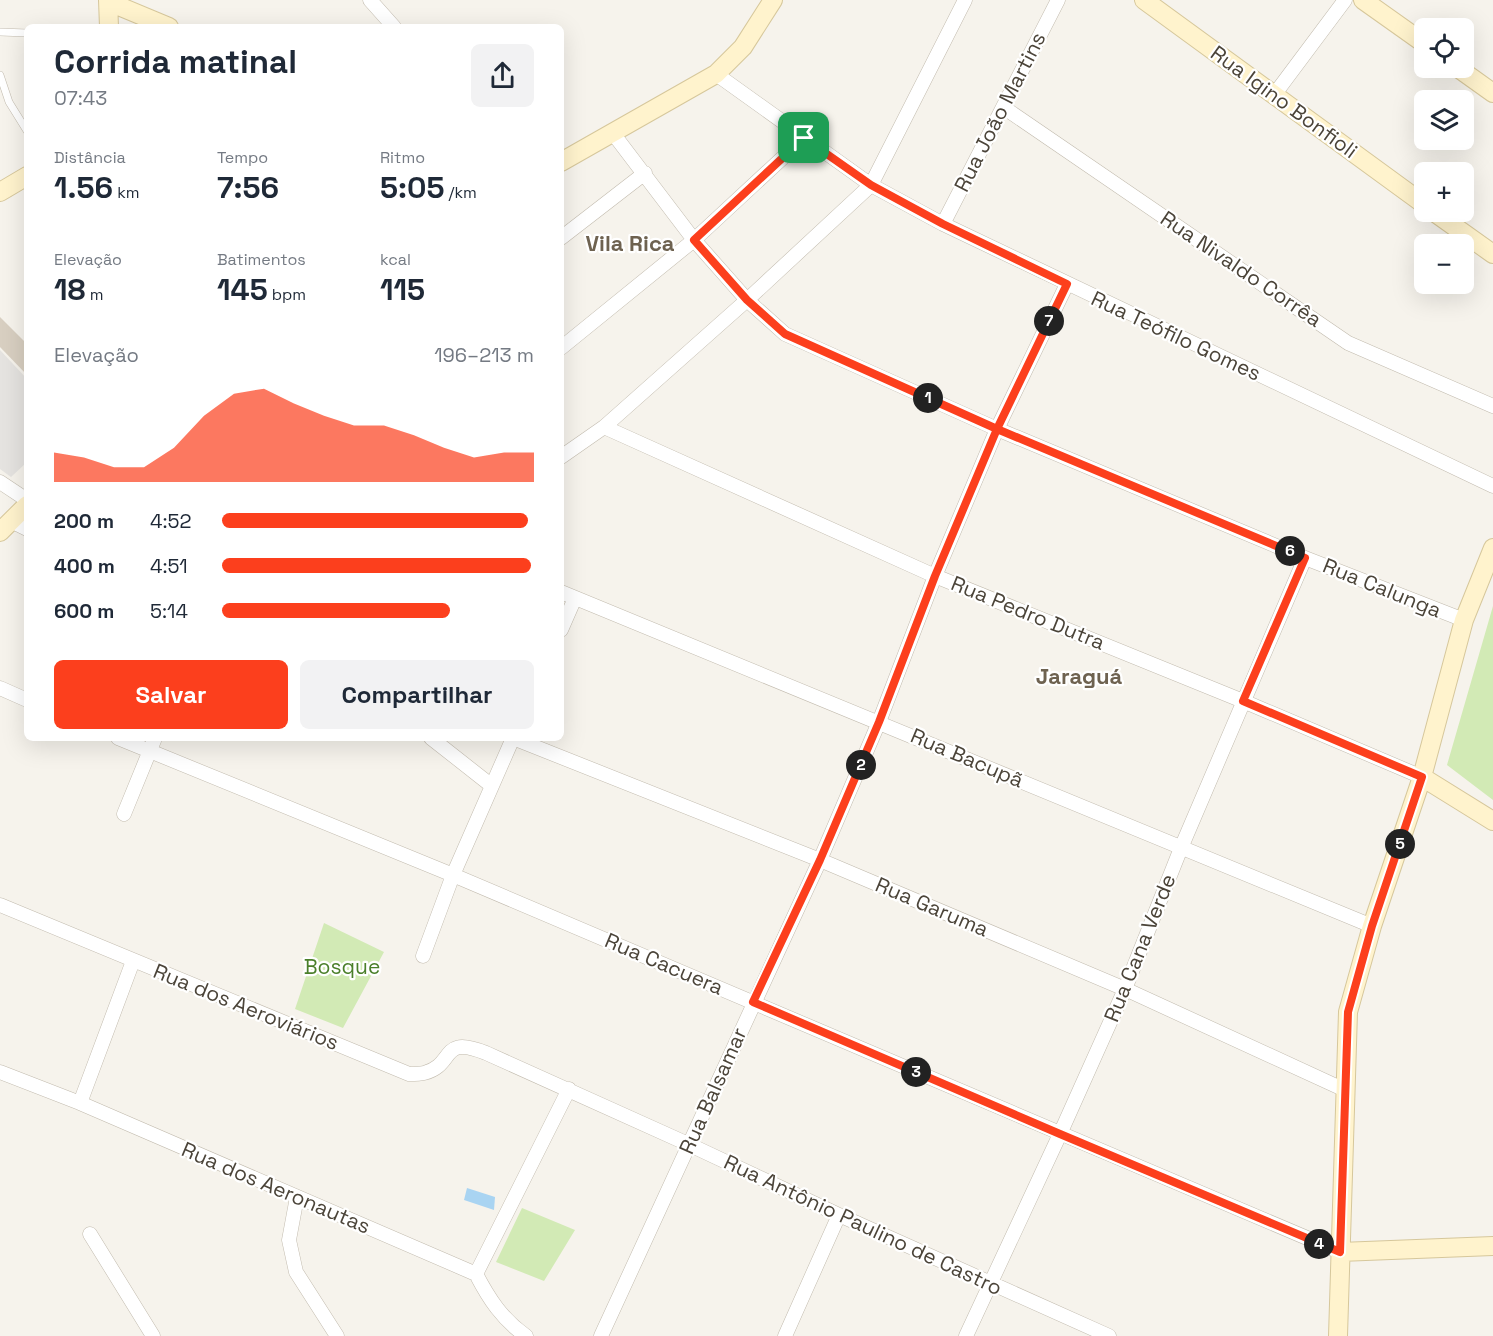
<!DOCTYPE html>
<html lang="pt">
<meta charset="utf-8">
<style>
:root{--surface:#fff;--page:#f2f2f3;--text:#1f2937;--muted:#747a83;--accent:#fc3f1d}
body{margin:0;font-family:"Space Grotesk",sans-serif;background:var(--page);color:var(--text);height:100vh;display:flex;flex-direction:column;font-size:22px;white-space:nowrap}
*{box-sizing:border-box;margin:0}
p{font-size:20px;color:var(--muted)}
.icon{flex:none;width:33px;height:33px;fill:none;stroke:currentColor;stroke-width:2;stroke-linecap:round;stroke-linejoin:round}
.map{position:relative;flex:1;overflow:hidden}
.sheet{position:absolute;left:24px;top:24px;width:540px;height:717px;display:flex;flex-direction:column;background:var(--surface);border-radius:9px;box-shadow:0 6px 24px #0002}
.sheet>*{flex:none}
.buttons{position:absolute;left:1414px;top:18px;display:grid;gap:12px}
.buttons a{display:grid;place-items:center;width:60px;height:60px;border-radius:9px;background:var(--surface);box-shadow:0 6px 24px #0002;font-size:30px}
.pin{position:absolute;display:grid;place-items:center;width:51px;height:51px;color:#fff;margin:-26px;border-radius:12px;box-shadow:0 3px 9px #0006}
.km{position:absolute;width:30px;height:30px;margin:-15px;border-radius:50%;background:#222;color:#fff;font-size:16px;line-height:30px;text-align:center}
.round{display:grid;place-items:center;flex:none;width:63px;height:63px;border-radius:9px;background:var(--page)}
.overview{display:flex;align-items:center;justify-content:space-between;height:102px;padding:0 30px}
h1{font-size:33px;font-weight:700;line-height:45px}
.stats{display:grid;grid-template-columns:repeat(3,1fr);gap:9px;height:102px;padding:6px 30px}
.stats div{display:grid;align-content:center}
.stats b{font-size:30px;font-weight:700}
.stats small{font-size:16px;font-weight:400}
.stats p{font-size:16px}
.chart{height:168px;padding:12px 30px}
.chart p{display:flex;justify-content:space-between}
.chart svg{width:100%;height:108px;margin-top:6px;fill:var(--accent);opacity:.7}
.primary-button{display:flex;gap:12px;margin-top:auto;padding:12px 30px}
.primary-button a{flex:1;height:69px;border-radius:9px;background:var(--accent);color:#fff;font-size:24px;font-weight:700;line-height:69px;text-align:center}
.primary-button a+a{background:var(--page);color:var(--text)}
ul{padding:0 30px;list-style:none;font-size:20px}
li{display:grid;grid-template-columns:96px 72px 1fr;align-items:center;height:45px}
li i{height:15px;border-radius:8px;background:var(--accent)}
.map>svg:first-child{display:block}
.green{fill:#d2eab5}
.parking{fill:#e5e3e0}
.water{fill:#a9d4f2}
.building{fill:#d8cfc1}
.lines{fill:none;stroke-linecap:round;stroke-linejoin:round}
.lane-casing{stroke:#c2bbae;stroke-width:8}
.street-casing{stroke:#c2bbae;stroke-width:15}
.secondary-casing{stroke:#d6c79b;stroke-width:20}
.lane{stroke:#fff;stroke-width:7}
.street{stroke:#fff;stroke-width:14}
.secondary{stroke:#fff3cd;stroke-width:18}
.route-casing{stroke:#fff;stroke-width:12}
.route{stroke:#fc3f1d;stroke-width:8}
.labels{text-anchor:middle;stroke-width:4.5;stroke-linejoin:round;paint-order:stroke}
.street-label{font-size:21px;fill:#4b4439;stroke:#fff}
.park-label{font-size:21px;fill:#4a7f2a;stroke:#fff}
.neighbourhood-label{font-size:22px;font-weight:bold;fill:#6e6250;stroke:#fff}
</style>
<div class="map">
<svg width="1493" height="1336" viewBox="0 0 1493 1336">
<rect width="100%" height="100%" fill="#f6f3ec"/>
<!-- green -->
<path class="green" d="M1493,606V800L1447,765Z
M324,923L384,952L343,1028L295,1009Z
M522,1208L575,1230L544,1281L496,1262Z"/>
<!-- parking -->
<path class="parking" d="M0,350L27,379V462L11,477L0,469Z"/>
<!-- water -->
<path class="water" d="M467,1188L495,1197L494,1210L464,1200Z"/>
<!-- building -->
<path class="building" d="M0,317L27,344V375L0,347Z"/>
<g class="lines">
<defs>
<path id="lane" d="M0,32L27,33
M0,75L9,102L27,131"/>
<path id="street" d="M370,0L394,27
M716,74L871,185L943,224L1493,486
M1274,95L1345,0
M1003,107L1348,343L1493,406
M612,132L694,240L747,300L785,334L997,429L1305,558L1464,620
M943,224L1058,0
M561,238L645,173
M561,348L694,240L804,138
M604,427L935,576L1243,701L1422,777
M561,457L604,427L747,300L871,185L965,0
M0,482L27,500
M11,521L27,529
M561,592L1372,926
M561,630L575,598
M0,688L27,700
M118,738L453,875L1340,1252
M431,738L492,786
M124,814L155,738
M0,905L409,1074C414,1074 420,1074 424,1073C456,1065 439,1034 486,1053L688,1144L839,1215L1109,1336
M423,956L453,875L513,738L820,860L1125,989L1345,1090
M0,1072L80,1103L476,1274C489,1299 502,1319 526,1336
M80,1103L133,961
M297,1197L289,1240L296,1272L337,1336
M90,1234L153,1336
M476,1274L569,1089
M601,1336L820,860L879,722L935,576L997,429L1067,284
M785,1336L839,1215
M966,1336L1060,1134L1125,989L1181,848L1305,558"/>
<path id="secondary" d="M108,0L109,27
M1144,0L1425,205
M1363,0L1425,44
M109,2L169,27
M1458,68L1493,93
M561,162L716,74L743,47L773,0
M0,192L27,176
M1434,212L1493,254
M0,532L27,505
M1422,777L1493,821
M1340,1252L1493,1246
M1338,1336L1348,1012L1372,926L1422,777L1464,620L1493,548"/>
</defs>
<!-- lane casing -->
<use href="#lane" class="lane-casing"/>
<!-- street casing -->
<use href="#street" class="street-casing"/>
<!-- secondary casing -->
<use href="#secondary" class="secondary-casing"/>
<!-- lane -->
<use href="#lane" class="lane"/>
<!-- street -->
<use href="#street" class="street"/>
<!-- secondary -->
<use href="#secondary" class="secondary"/>
</g>
<g class="lines">
<defs>
<path id="route" d="M804,138L694,240L747,300L785,334L997,429L935,576L879,722L820,860L753,1002L1060,1134L1340,1252L1348,1012L1372,926L1422,777L1243,701L1305,558L997,429L1067,284L943,224L871,185L804,138"/>
</defs>
<!-- route casing -->
<use href="#route" class="route-casing"/>
<!-- route -->
<use href="#route" class="route"/>
</g>
<g class="labels">
<!-- street labels -->
<g class="street-label">
<text transform="translate(1284 102) rotate(36)" y="7">Rua Igino Bonfioli</text>
<text transform="translate(1000 112) rotate(-63)" y="7">Rua João Martins</text>
<text transform="translate(1241 269) rotate(34)" y="7">Rua Nivaldo Corrêa</text>
<text transform="translate(1176 336) rotate(25)" y="7">Rua Teófilo Gomes</text>
<text transform="translate(1382 588) rotate(22)" y="7">Rua Calunga</text>
<text transform="translate(1028 613) rotate(22)" y="7">Rua Pedro Dutra</text>
<text transform="translate(967 758) rotate(23)" y="7">Rua Bacupã</text>
<text transform="translate(932 907) rotate(23)" y="7">Rua Garuma</text>
<text transform="translate(1140 948) rotate(-68)" y="7">Rua Cana Verde</text>
<text transform="translate(664 964) rotate(23)" y="7">Rua Cacuera</text>
<text transform="translate(246 1007) rotate(22)" y="7">Rua dos Aeroviários</text>
<text transform="translate(713 1091) rotate(-66)" y="7">Rua Balsamar</text>
<text transform="translate(276 1188) rotate(23)" y="7">Rua dos Aeronautas</text>
<text transform="translate(863 1225) rotate(25)" y="7">Rua Antônio Paulino de Castro</text>
</g>
<!-- park labels -->
<g class="park-label">
<text x="342" y="974">Bosque</text>
</g>
<!-- neighbourhood labels -->
<g class="neighbourhood-label">
<text x="630" y="251">Vila Rica</text>
<text x="1079" y="684">Jaraguá</text>
</g>
</g>
</svg>
<div class="buttons">
<a><svg class="icon" aria-label="locate" viewBox="0 0 24 24"><circle cx="12" cy="12" r="6"/><path d="M12 2v4M12 18v4M2 12h4M18 12h4"/></svg></a>
<a><svg class="icon" aria-label="layers" viewBox="0 0 24 24"><path d="M12 4l9 5-9 5-9-5zM3 14l9 5 9-5"/></svg></a>
<a>+</a>
<a>−</a>
</div>
<div class="pin" style="left:804px;top:138px;background:#1e9e55"><svg class="icon" aria-label="arrive" viewBox="0 0 24 24"><path d="M6 21V4h12l-3 4 3 4H6"/></svg></div>
<b class="km" style="left:928px;top:398px">1</b>
<b class="km" style="left:861px;top:765px">2</b>
<b class="km" style="left:916px;top:1072px">3</b>
<b class="km" style="left:1319px;top:1244px">4</b>
<b class="km" style="left:1400px;top:844px">5</b>
<b class="km" style="left:1290px;top:551px">6</b>
<b class="km" style="left:1049px;top:321px">7</b>
<section class="sheet">
<div class="overview"><div><h1>Corrida matinal</h1><p>07:43</p></div><a class="round"><svg class="icon" aria-label="share" viewBox="0 0 24 24"><path d="M12 15V3M7 8l5-5 5 5M5 13v7h14v-7"/></svg></a></div>
<div class="stats">
<div><p>Distância</p><b>1.56<small> km</small></b></div>
<div><p>Tempo</p><b>7:56</b></div>
<div><p>Ritmo</p><b>5:05<small> /km</small></b></div>
</div>
<div class="stats">
<div><p>Elevação</p><b>18<small> m</small></b></div>
<div><p>Batimentos</p><b>145<small> bpm</small></b></div>
<div><p>kcal</p><b>115</b></div>
</div>
<div class="chart"><p><span>Elevação</span>196–213 m</p>
<svg viewBox="0 0 160 44" preserveAspectRatio="none"><path d="M0 44V32L10 34L20 38L30 38L40 30L50 17L60 8L70 6L80 12L90 17L100 21L110 21L120 25L130 30L140 34L150 32L160 32V44z"/></svg>
</div>
<ul>
<li><b>200 m</b>4:52<i style="width:98%"></i></li>
<li><b>400 m</b>4:51<i style="width:99%"></i></li>
<li><b>600 m</b>5:14<i style="width:73%"></i></li>
</ul>
<div class="primary-button"><a>Salvar</a><a>Compartilhar</a></div>
</section>
</div>
